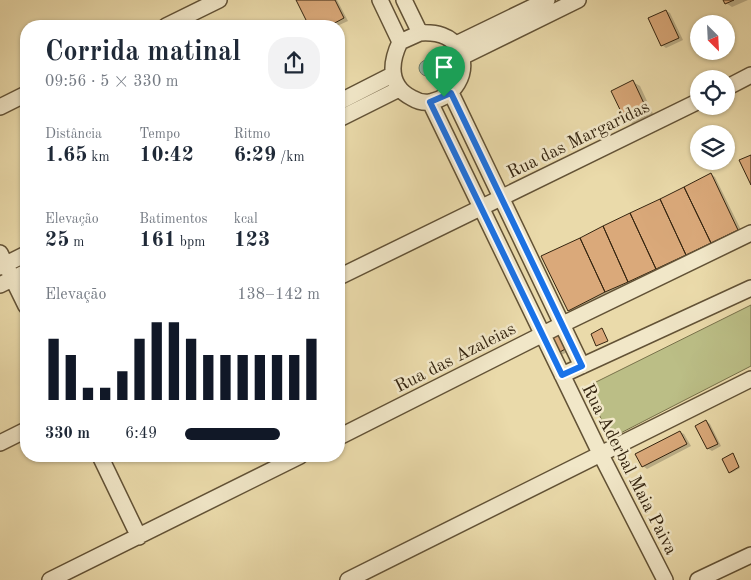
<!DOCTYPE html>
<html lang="pt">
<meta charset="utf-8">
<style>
:root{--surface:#fff;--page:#f2f2f3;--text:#1f2937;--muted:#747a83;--accent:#111827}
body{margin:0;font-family:"Old Standard TT",serif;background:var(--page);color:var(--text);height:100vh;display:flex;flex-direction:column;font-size:19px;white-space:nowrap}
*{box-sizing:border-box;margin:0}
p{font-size:16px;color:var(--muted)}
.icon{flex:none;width:28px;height:28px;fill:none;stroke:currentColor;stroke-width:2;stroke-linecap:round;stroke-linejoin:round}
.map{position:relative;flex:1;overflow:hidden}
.panel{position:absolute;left:20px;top:20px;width:325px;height:442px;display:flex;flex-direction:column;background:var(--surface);border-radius:20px;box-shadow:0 1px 4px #0004}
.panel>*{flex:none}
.needle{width:32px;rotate:156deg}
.fabs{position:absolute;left:690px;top:15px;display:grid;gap:10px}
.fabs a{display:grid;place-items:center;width:45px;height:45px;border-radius:50%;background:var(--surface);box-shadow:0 1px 4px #0004;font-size:25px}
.pin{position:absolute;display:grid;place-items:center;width:42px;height:42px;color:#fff;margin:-51px -21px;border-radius:50% 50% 50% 0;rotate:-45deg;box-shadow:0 0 5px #0007}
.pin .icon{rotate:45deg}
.round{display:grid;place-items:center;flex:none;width:52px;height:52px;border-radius:20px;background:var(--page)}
.head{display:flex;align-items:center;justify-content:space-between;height:85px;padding:0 25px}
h1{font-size:28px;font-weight:700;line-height:38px}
.metrics{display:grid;grid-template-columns:repeat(3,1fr);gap:8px;height:85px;padding:5px 25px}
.metrics div{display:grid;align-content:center}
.metrics b{font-size:21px;font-weight:700}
.metrics small{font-size:14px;font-weight:400}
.metrics p{font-size:14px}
.chart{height:140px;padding:10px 25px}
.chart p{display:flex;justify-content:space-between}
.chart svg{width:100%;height:90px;margin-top:5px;stroke:var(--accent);stroke-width:6}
ul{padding:0 25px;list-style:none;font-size:16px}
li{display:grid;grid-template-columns:80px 60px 1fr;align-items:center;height:38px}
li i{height:12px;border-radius:6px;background:var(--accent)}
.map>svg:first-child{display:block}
.green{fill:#bbbe86;stroke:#78724b}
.water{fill:#98bba9;stroke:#707f6c}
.shadow{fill:#0003}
.building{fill:#daa97a;stroke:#352510}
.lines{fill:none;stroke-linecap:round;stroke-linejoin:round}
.minor-casing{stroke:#625236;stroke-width:18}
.minor{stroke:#f1e7c8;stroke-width:15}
.route-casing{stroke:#fff;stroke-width:10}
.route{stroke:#1a73e8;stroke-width:6}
.labels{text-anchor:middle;stroke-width:5;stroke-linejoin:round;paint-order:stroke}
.street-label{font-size:18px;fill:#352510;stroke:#f1e7c8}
</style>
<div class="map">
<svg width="751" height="580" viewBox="0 0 751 580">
<rect width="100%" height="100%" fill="#eadaaa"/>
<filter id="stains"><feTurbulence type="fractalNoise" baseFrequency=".004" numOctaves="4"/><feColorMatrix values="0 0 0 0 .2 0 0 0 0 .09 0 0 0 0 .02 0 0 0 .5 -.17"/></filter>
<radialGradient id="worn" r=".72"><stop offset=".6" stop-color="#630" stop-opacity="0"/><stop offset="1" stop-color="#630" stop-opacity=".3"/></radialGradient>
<!-- green -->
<path class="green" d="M751,305V366L609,439L588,386Z"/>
<!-- water -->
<path class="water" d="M419 68a8 8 0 1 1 16 0a8 8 0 1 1-16 0Z"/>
<!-- shadow -->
<path class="shadow" d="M298,0H337L348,21L337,26H311Z
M724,0H748L732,7L726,3Z
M666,11L670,13L683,40L666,48L662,45Z
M633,82L640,86L654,116L634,125L627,121Z
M711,174L715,177L742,232L577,315L569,310Z
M564,333L574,349L561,355L556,353Z
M706,421L710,424L721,446L712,451L707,448Z
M680,432L684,434L691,446L647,469L643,466Z
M733,455L740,468L731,473L730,472Z"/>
<!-- building -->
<path class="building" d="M296,0H335L344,18L329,26H309Z
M723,0H734L725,4Z
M666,10L679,38L661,46L648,18Z
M633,80L648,112L626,122L611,91Z
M751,155V185L739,160Z
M711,173L738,230L711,243L684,187Z
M684,187L711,243L686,255L660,199Z
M660,199L686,255L656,269L630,213Z
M630,213L656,269L628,282L603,226Z
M603,226L628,282L605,292L580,238Z
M580,238L605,292L568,311L541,256Z
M602,328L608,341L596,346L591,334Z
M564,332L571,346L556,354L549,339Z
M706,420L718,444L707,449L695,426Z
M680,431L687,444L642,467L635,454Z
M733,453L739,467L729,473L722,459Z"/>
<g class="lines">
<defs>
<path id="minor" d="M380,0L400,42
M404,0L420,33
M166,26L219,0
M420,33C435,32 452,35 459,50C470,74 454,97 430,102C424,103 417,101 412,98C388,86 390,63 400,42Z
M456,44L547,0
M462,57L578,0
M726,88L751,75
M451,93L582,366
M339,102L392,75
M430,102L600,453L665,580
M0,107L26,94
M339,119L399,89
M0,253L26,306
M0,267L26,254
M339,277L699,101
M0,285L26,272
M562,375L751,288
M339,437L563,324L751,233
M0,443L26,430
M100,456L139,537
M50,580L300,456
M348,580L751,379
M698,580L751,555"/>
</defs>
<!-- minor casing -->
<use href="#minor" class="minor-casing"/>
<!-- minor -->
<use href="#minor" class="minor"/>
</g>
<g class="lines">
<defs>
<path id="route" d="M451,93L582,366L562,375L430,102Z"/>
</defs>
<!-- route casing -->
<use href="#route" class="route-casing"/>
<!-- route -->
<use href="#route" class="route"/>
</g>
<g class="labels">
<!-- street labels -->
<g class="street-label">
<text transform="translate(578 139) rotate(-26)" y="6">Rua das Margaridas</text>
<text transform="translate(455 357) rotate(-27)" y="6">Rua das Azaleias</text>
<text transform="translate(630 469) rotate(63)" y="6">Rua Aderbal Maia Paiva</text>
</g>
</g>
<rect width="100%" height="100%" filter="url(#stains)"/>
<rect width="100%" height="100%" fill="url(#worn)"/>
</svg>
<div class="fabs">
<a><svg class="needle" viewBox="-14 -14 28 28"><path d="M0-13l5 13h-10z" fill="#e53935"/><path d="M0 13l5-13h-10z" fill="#747a83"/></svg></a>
<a><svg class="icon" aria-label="locate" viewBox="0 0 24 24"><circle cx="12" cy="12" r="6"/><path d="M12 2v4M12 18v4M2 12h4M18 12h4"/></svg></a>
<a><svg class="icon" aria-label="layers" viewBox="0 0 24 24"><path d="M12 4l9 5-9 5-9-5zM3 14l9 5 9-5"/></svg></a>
</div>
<div class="pin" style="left:444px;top:97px;background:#1e9e55"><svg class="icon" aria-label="arrive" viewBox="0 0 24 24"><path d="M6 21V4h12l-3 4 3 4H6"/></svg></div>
<section class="panel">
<div class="head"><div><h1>Corrida matinal</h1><p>09:56 · 5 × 330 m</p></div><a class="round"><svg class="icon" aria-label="share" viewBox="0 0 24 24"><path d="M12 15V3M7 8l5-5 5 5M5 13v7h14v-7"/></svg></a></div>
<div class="metrics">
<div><p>Distância</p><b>1.65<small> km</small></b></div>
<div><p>Tempo</p><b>10:42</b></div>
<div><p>Ritmo</p><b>6:29<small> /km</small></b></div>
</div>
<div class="metrics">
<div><p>Elevação</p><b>25<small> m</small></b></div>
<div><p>Batimentos</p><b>161<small> bpm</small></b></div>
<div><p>kcal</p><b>123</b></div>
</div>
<div class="chart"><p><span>Elevação</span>138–142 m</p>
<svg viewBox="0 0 160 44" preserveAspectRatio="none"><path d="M5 44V14M15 44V22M25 44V38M35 44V38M45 44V30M55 44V14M65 44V6M75 44V6M85 44V14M95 44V22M105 44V22M115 44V22M125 44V22M135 44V22M145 44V22M155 44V14"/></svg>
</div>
<ul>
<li><b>330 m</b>6:49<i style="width:70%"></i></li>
</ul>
</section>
</div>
